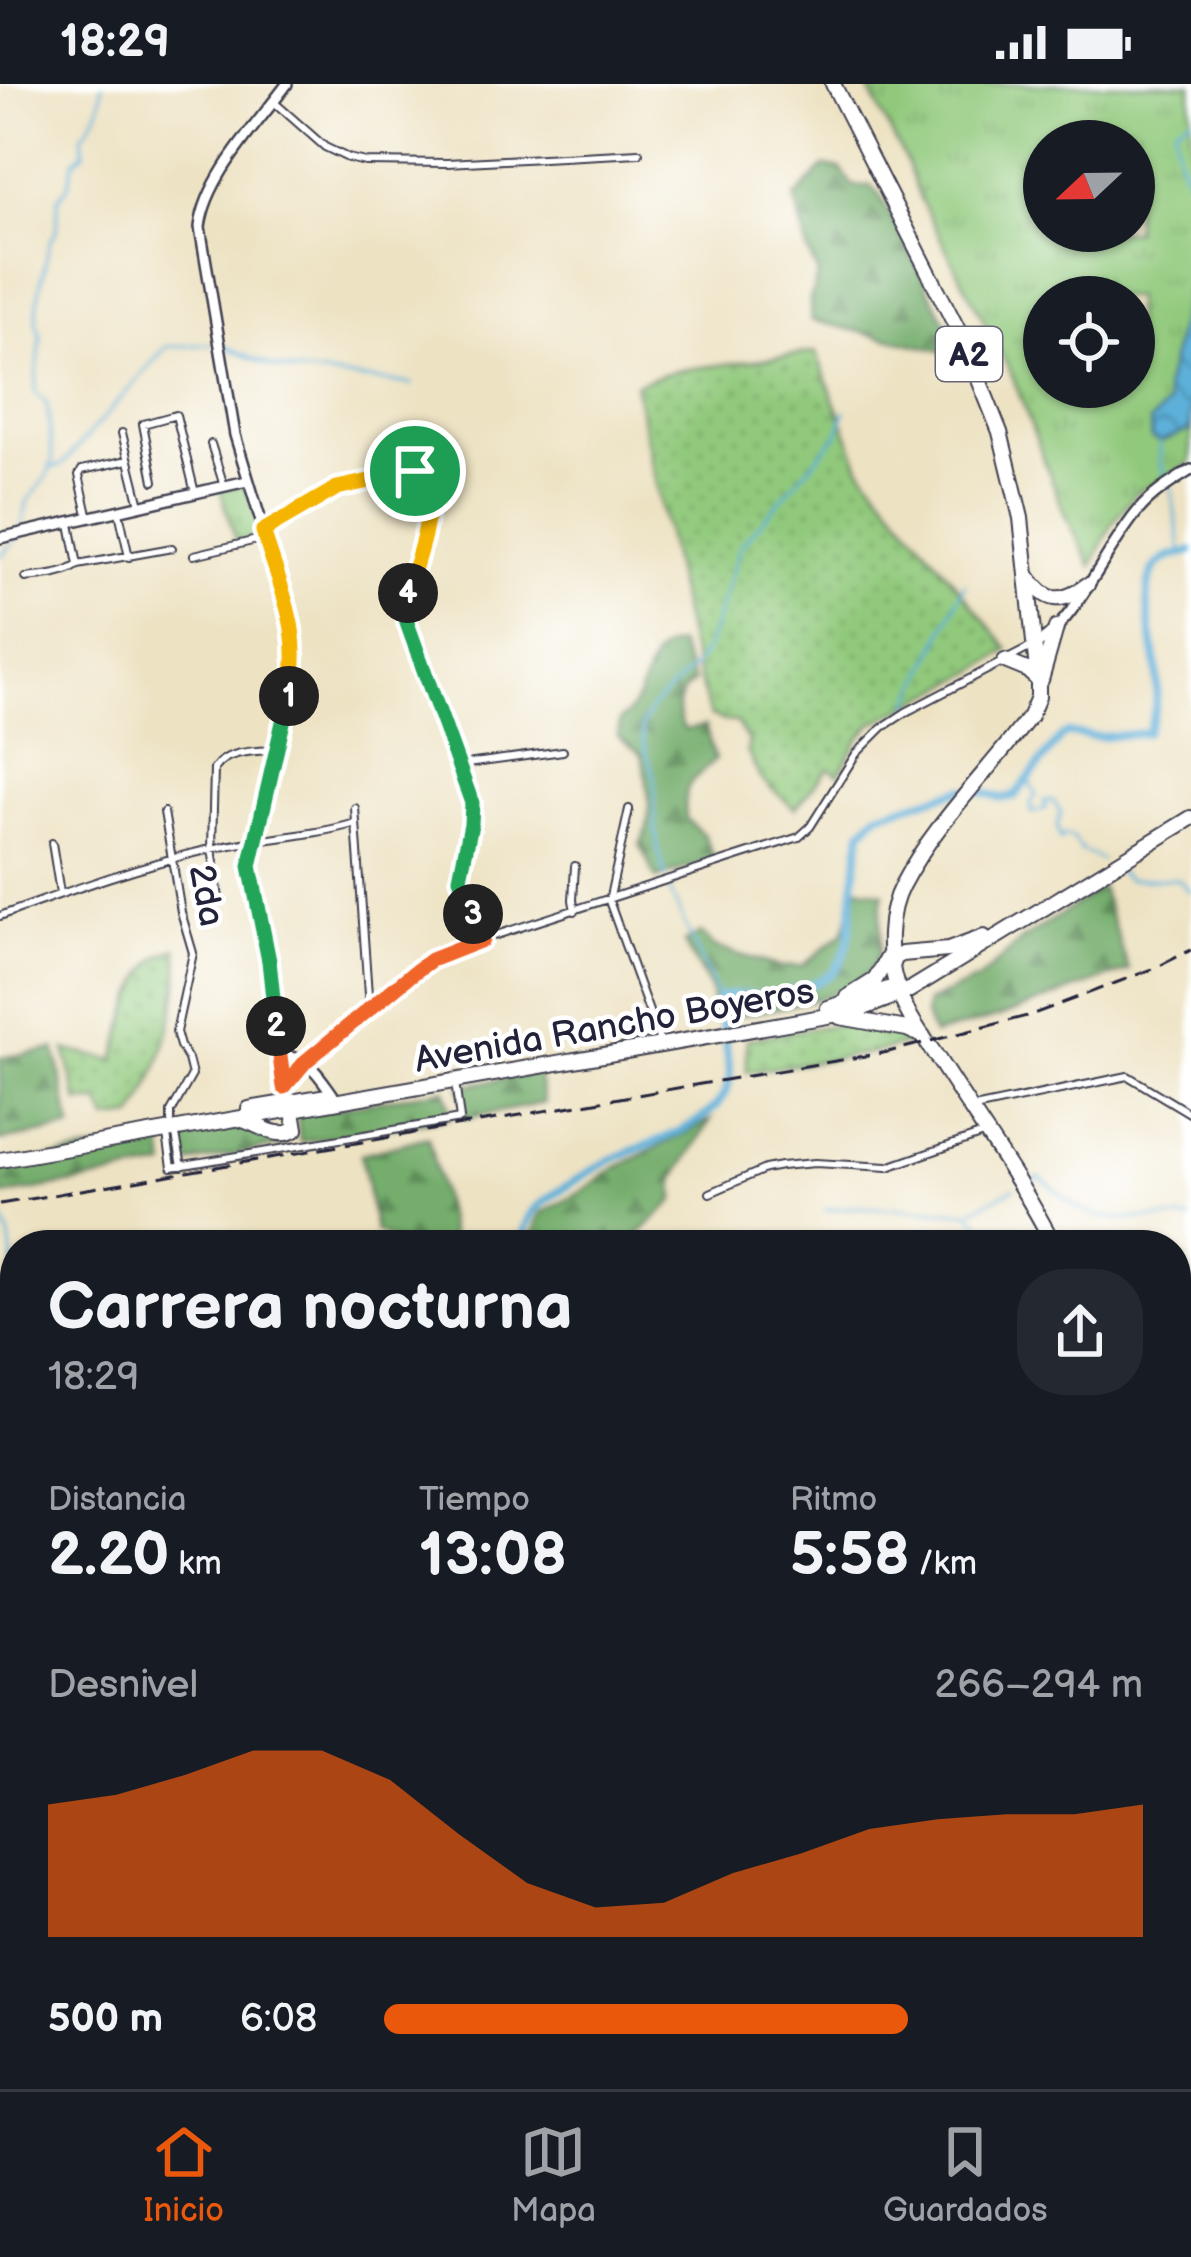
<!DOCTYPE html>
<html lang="es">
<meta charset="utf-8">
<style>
:root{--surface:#171b24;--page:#242831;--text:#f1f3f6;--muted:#9ea1a6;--line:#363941;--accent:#ea580c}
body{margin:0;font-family:"Balsamiq Sans",sans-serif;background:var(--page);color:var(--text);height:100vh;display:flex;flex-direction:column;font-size:45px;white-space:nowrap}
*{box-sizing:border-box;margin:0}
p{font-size:39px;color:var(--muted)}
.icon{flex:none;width:66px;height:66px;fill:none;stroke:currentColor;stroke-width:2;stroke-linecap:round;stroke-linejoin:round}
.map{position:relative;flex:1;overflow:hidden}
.sheet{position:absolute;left:0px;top:1146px;width:1191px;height:861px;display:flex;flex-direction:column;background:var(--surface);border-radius:48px 48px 0 0;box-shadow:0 3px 9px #0004}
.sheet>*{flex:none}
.needle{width:78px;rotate:248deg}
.tools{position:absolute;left:1023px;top:36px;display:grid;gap:24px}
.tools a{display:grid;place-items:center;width:132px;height:132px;border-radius:50%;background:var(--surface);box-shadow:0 3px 9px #0004;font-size:60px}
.pin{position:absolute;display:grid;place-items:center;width:102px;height:102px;color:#fff;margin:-51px;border:6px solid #fff;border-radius:50%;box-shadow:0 3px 12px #0007}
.km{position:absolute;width:60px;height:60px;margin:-30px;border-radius:50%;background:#222;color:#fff;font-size:33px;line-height:60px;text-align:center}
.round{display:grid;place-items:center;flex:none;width:126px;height:126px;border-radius:48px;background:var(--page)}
.summary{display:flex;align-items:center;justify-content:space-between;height:204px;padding:0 48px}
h1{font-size:66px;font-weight:700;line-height:90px}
.metrics{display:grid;grid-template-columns:repeat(3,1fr);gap:18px;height:204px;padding:12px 48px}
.metrics div{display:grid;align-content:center}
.metrics b{font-size:60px;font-weight:700}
.metrics small{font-size:33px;font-weight:400}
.metrics p{font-size:33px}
.chart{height:336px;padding:24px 48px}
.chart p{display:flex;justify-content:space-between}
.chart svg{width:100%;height:216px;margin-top:12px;fill:var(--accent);opacity:.7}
ul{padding:0 48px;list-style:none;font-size:39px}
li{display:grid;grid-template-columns:192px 144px 1fr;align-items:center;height:90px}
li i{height:30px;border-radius:15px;background:var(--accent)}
.status{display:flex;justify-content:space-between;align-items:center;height:84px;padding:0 60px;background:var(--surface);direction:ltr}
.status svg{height:33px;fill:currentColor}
.tabs{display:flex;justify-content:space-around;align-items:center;height:168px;border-top:3px solid var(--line);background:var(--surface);font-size:33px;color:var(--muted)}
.tabs a{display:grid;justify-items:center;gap:6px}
.tabs .current{color:var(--accent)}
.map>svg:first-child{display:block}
.grass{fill:url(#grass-dots);stroke:#5a765c;stroke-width:3}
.forest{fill:url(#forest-firs);stroke:#4b6854;stroke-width:3}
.park{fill:url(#park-tufts);stroke:#5a765c;stroke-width:3;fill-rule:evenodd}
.water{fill:url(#water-waves);stroke:#40698a;stroke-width:3}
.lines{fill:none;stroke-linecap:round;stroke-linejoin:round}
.stream{stroke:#5db0d9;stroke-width:3}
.river{stroke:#5db0d9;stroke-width:8}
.minor-casing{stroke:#403f4f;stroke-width:10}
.tertiary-casing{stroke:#403f4f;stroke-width:14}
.trunk-casing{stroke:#403f4f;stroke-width:18}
.minor{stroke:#fff;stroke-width:6}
.tertiary{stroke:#fff;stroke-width:9}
.trunk{stroke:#fff;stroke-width:14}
.rail{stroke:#22223b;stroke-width:3;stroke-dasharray:18 9;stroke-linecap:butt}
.split-1-casing{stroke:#fff;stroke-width:24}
.split-2-casing{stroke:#fff;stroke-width:24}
.split-3-casing{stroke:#fff;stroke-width:24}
.split-4-casing{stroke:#fff;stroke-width:24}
.split-5-casing{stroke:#fff;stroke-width:24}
.split-1{stroke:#f5b400;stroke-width:15}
.split-2{stroke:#22a559;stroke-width:15}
.split-3{stroke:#f0652b;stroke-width:15}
.split-4{stroke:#22a559;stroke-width:15}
.split-5{stroke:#f5b400;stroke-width:15}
.labels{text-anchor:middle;stroke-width:9;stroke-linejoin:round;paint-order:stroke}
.shield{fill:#fff;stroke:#646476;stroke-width:3}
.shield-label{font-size:33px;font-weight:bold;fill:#22223b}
.street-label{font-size:36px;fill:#22223b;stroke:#fff}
</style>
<div class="status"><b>18:29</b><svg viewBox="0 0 49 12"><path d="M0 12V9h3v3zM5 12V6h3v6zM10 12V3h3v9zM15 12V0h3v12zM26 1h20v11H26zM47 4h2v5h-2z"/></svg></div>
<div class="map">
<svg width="1191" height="2005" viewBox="0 0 1191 2005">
<defs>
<pattern id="grass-dots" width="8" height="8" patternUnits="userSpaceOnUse" patternTransform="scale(3)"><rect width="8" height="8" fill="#91c97c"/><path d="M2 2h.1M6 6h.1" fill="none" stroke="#7dac6c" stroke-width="1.8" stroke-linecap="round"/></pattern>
<pattern id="forest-firs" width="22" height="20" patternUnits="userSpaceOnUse" patternTransform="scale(3)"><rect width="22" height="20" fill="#74ad6c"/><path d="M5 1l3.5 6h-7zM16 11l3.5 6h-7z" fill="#5f8c5a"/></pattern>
<pattern id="park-tufts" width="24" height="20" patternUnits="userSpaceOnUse" patternTransform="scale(3)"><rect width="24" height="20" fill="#91c97c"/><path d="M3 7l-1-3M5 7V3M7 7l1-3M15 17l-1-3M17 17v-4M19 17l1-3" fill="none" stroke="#7dac6c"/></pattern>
<pattern id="water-waves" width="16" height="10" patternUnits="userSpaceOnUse" patternTransform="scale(3)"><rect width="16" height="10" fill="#5db0d9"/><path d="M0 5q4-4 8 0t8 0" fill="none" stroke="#4c8fb1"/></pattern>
</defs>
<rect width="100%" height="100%" fill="#fff"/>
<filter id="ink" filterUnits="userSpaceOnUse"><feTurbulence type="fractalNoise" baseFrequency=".00833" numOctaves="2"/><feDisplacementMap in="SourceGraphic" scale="24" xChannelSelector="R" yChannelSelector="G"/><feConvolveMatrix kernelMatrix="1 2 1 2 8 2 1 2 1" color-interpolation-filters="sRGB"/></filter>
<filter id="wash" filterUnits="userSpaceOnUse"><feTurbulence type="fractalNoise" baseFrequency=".004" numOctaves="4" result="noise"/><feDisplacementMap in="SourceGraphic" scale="48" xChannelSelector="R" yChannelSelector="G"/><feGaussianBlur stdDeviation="2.7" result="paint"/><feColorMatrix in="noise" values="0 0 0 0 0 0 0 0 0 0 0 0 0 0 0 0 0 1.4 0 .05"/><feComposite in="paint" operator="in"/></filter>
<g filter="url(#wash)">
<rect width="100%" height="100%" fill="#ede2c2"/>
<!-- grass -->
<path class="grass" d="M816,268L860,382L1009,566L973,589L872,640L859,655L839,690L828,684L795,725L760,694L747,667L749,658L736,638L725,637L710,632L689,559L635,300L674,287Z
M177,864C185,912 159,991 134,1033L107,1036L99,1018H78L65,966L115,976C123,946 135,893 159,873C161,871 174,866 177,864Z
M845,939C870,946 896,946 919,956L881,967L747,988V955Z
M334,1992H413L417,2005H338Z
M863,1992H962L941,2005H867Z"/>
<!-- forest -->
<path class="forest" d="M825,82L841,85L853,102H871L879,109L952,251L951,261L941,267L811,236L810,216L818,190L808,168L795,113C807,104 813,92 825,82Z
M678,560L694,598C676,611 673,627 685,646L705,642L715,676C689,700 683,697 686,735L704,751L714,774L656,795L640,760C656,737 647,697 642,670L618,652L620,636C654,611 636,568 678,560Z
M859,803L884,809C877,833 884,855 877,874C862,917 754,928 713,936L711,907L684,859L701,849L714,863L780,883L802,882L843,849Z
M1101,804L1129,886L999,933L933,951L925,931L927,918L978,896L1022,856Z
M54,965C63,991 64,1018 72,1044L0,1057V974Z
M538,989L544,1019L466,1034L460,1002Z
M445,1005L451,1033L300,1058L297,1031Z
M711,1036L674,1096L675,1116L628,1161H530L540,1130L581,1108L616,1084Z
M239,1040L284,1061L186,1080L181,1052Z
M428,1053L453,1161H406L375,1147L361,1070Z
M162,1054L166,1083L0,1112V1083Z"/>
<!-- park -->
<path class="park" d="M866,0H1191V378L1135,410L1112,440L1092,482L1065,431L1012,291L920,115L907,79ZM1044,57H1134V147H1044ZM1044,213H1134V303H1044Z
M242,401L246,402L262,452L236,458L220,405Z"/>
<!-- water -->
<path class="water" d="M1191,188V340L1188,347L1160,358L1152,355L1150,338L1168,320L1165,303Z"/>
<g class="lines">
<!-- stream -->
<path class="stream" d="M1191,33L1175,43C1176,62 1178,84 1191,98
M222,261L273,283L296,288L412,300
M1160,358V379L1167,394
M52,384L62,381L166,263L212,260
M1171,403L1182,471
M22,444L27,418L46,394L53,376L47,320L35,308L41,252L36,238L39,208L50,157L56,148L59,114L68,102L74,77L84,69L82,52C96,34 102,22 102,0
M0,472L18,453
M909,622L965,500
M1029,696L1036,711L1031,719L1032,729L1046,724L1043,717H1053L1061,728L1057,742L1060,756L1064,751L1073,754L1081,766L1101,776
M1118,788L1128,795H1178L1191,808
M666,793L658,767L655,739V695L643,657L642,642L652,623L694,583L707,564L741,461L838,350L845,327
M669,805L718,914
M1022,1099L1039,1093C1053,1101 1064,1116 1077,1123C1113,1145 1153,1129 1191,1136
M826,1126L859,1123L969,1128L1014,1104
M0,1129L10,1153L15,1190
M970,1129L986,1146L992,1161
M0,1289L15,1263"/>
<!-- river -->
<path class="river" d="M979,707L1001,714L1014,713L1061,653L1067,649L1098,653L1146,649C1157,630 1158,607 1157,585C1155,558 1133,493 1164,476C1171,471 1183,471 1191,467
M521,1161C524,1149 527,1135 535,1126C545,1114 600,1081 615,1074C653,1057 731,1038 730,987L718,914C736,907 755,915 774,911C844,896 849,879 853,813C855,791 859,769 862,747L878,730L963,705
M0,1372L15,1374"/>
</g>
</g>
<g filter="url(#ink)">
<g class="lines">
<defs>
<path id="minor" d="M274,18L325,63L348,74L365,78L447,79L639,69
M122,349L140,421
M211,360L224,402
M154,397L143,340L176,331L195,409
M119,428L129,473
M89,435L79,391L82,386L128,376
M70,440L78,481
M263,447L337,404L422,387C442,443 401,484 407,539L472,719L471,740L461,793L481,856
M194,471L265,454
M26,494C44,492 64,491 78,481L172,464
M459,681L563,667
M355,724L369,925
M629,725L609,817L659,955
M164,728L181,828L193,869L176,948L180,962L188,975L192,991L171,1028V1037
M52,759L60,809
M575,782L573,816L575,827
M219,814L212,764L214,685C225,667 253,667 273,666
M0,832C69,807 139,781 211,765C259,754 309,753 356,739
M286,1000L306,977L412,890L431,876L481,856L799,753L810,743L856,670L883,643L906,628L1031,563
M974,1024L1128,992L1191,1030
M175,1046L182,1082
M167,1051L172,1083L460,1035L455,998
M710,1109L765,1085L781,1082L815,1079L888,1083L983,1050
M1176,1402L1191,1404
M1176,1550L1191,1546
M1176,1952L1191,1946
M153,1992L173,2005
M795,1992L800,2003
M1036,1992L1050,2005
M1167,1992L1176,2005
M797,2005L820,1992
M1065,2005L1093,1992"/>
<path id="tertiary" d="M287,0C257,41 206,93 200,143L235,351L294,547L296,571L250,781L269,877L287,1022
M0,454L247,397
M1034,562C1076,539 1106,464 1138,427C1153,409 1172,398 1191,386
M280,972C308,971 318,990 333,1011"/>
<path id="trunk" d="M833,0L963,256L1000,348L1021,434L1038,596V613L1030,632C989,687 934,740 902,801C887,829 887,870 896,900C904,929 926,956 942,981C980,1041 1022,1098 1054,1161
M1028,492C1046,519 1061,521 1087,501
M1005,577L1027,586L1038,596
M1041,596L1056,544
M893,880L895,874L902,870L948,866L984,853
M848,913L875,896L890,870
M828,924L898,902
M840,933L907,945L923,952
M249,1025L327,1012
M242,1036C261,1041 278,1057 296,1045L293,1027
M0,1076L856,927L908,907L1191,734
M1176,1840L1191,1831
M1176,1853L1191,1844
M722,2005L745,1992
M739,2005L761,1992"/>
</defs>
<!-- minor casing -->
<use href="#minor" class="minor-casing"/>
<!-- tertiary casing -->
<use href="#tertiary" class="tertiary-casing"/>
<!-- trunk casing -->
<use href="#trunk" class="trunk-casing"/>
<!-- minor -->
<use href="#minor" class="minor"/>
<!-- tertiary -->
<use href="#tertiary" class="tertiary"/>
<!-- trunk -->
<use href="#trunk" class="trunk"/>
<!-- rail -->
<path class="rail" d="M0,1120L888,968L1031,931L1155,884L1191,866"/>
</g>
</g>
<g class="lines" filter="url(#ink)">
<defs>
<path id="split-1" d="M289,612C305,551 281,506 263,447L337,404L415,387"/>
<path id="split-2" d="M276,942L269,877L250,782L289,612"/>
<path id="split-3" d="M276,942L284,1003L306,977L412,890L431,876L482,856L473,830"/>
<path id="split-4" d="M408,509L405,520L407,539L472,719L471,740L460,794L473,830"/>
<path id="split-5" d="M408,509C418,464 438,433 422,387H415"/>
</defs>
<!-- split-1 casing -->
<use href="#split-1" class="split-1-casing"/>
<!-- split-2 casing -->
<use href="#split-2" class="split-2-casing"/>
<!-- split-3 casing -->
<use href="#split-3" class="split-3-casing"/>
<!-- split-4 casing -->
<use href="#split-4" class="split-4-casing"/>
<!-- split-5 casing -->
<use href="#split-5" class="split-5-casing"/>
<!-- split-1 -->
<use href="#split-1" class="split-1"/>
<!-- split-2 -->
<use href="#split-2" class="split-2"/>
<!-- split-3 -->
<use href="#split-3" class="split-3"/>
<!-- split-4 -->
<use href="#split-4" class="split-4"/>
<!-- split-5 -->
<use href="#split-5" class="split-5"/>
</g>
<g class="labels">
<!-- shield labels -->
<rect class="shield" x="936" y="243" width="66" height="54" rx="9"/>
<g class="shield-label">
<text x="969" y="282">A2</text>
</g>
<!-- street labels -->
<g class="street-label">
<text transform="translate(208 811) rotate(79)" y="13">2da</text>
<text transform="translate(614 940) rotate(-10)" y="13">Avenida Rancho Boyeros</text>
</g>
</g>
</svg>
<div class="tools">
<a><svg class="needle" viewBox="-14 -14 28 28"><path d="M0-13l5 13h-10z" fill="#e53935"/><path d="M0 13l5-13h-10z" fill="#9ea1a6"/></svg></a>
<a><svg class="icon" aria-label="locate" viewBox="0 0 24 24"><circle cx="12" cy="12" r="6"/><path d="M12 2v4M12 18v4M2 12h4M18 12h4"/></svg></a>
</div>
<div class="pin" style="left:415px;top:387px;background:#1e9e55"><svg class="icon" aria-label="arrive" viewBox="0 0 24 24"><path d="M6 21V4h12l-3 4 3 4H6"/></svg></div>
<b class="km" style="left:289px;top:612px">1</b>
<b class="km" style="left:276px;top:942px">2</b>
<b class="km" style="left:473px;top:830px">3</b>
<b class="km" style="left:408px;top:509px">4</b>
<section class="sheet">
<div class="summary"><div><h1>Carrera nocturna</h1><p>18:29</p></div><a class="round"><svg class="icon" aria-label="share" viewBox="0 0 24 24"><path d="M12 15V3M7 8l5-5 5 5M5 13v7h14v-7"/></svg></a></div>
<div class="metrics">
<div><p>Distancia</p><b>2.20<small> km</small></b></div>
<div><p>Tiempo</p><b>13:08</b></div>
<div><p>Ritmo</p><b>5:58<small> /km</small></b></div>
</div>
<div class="chart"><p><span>Desnivel</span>266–294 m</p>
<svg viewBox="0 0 160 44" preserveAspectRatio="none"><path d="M0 44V17L10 15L20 11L30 6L40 6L50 12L60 23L70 33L80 38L90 37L100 31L110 27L120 22L130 20L140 19L150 19L160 17V44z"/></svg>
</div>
<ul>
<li><b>500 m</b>6:08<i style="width:69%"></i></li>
</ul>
</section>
</div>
<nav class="tabs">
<a class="current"><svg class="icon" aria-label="home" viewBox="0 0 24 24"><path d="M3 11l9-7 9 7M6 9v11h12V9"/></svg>Inicio</a>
<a><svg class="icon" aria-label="map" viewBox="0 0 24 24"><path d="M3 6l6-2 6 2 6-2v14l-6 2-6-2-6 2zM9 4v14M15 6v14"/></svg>Mapa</a>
<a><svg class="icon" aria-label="saved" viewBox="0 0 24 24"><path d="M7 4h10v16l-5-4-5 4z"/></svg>Guardados</a>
</nav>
